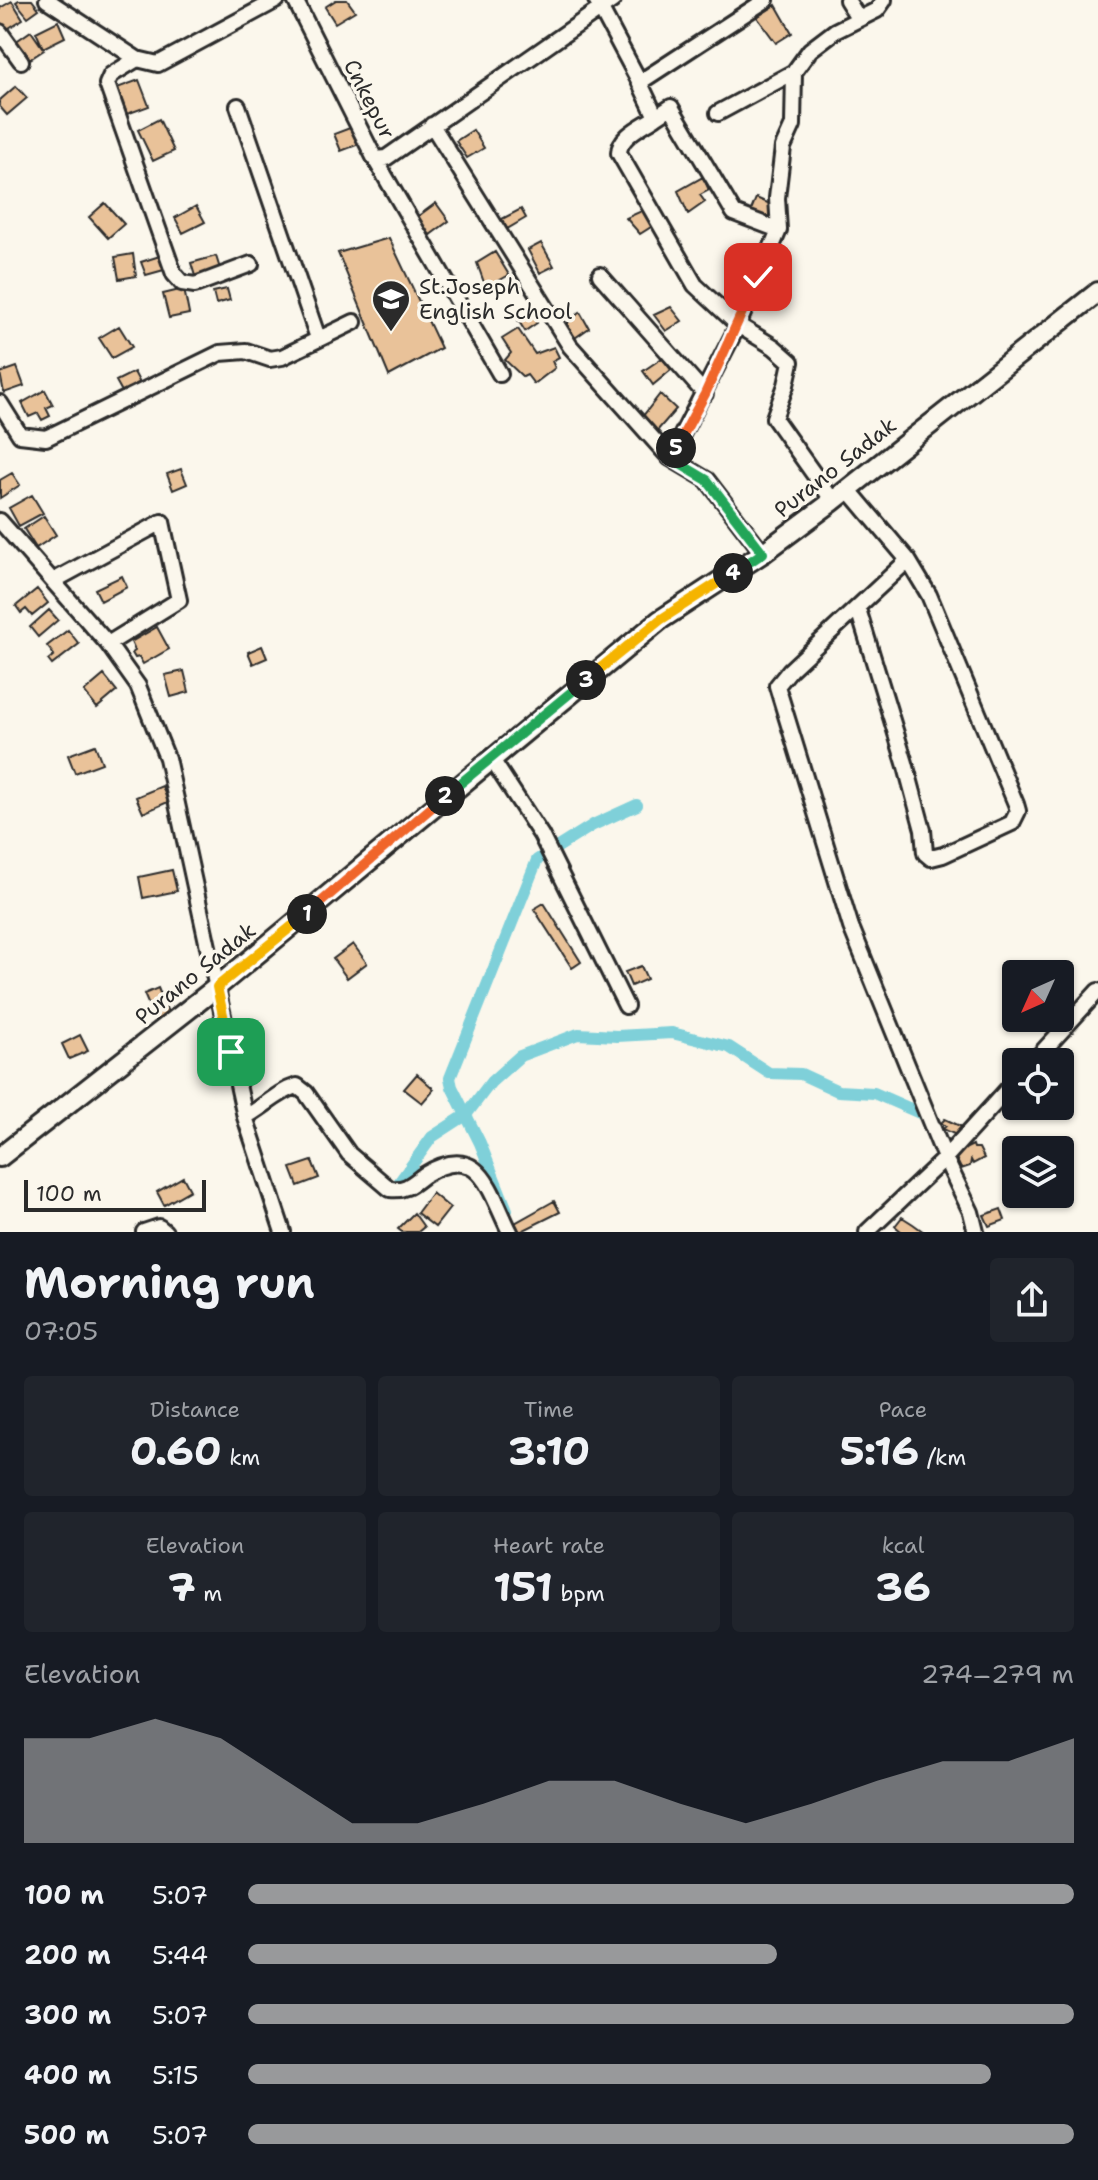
<!DOCTYPE html>
<meta charset="utf-8">
<style>
:root{--surface:#171b24;--page:#20242c;--text:#f1f3f6;--muted:#9ea1a6;--accent:#98999b}
body{margin:0;font-family:"Shantell Sans",sans-serif;background:var(--page);color:var(--text);height:100vh;display:flex;flex-direction:column;font-size:30px;white-space:nowrap}
*{box-sizing:border-box;margin:0}
p{font-size:26px;color:var(--muted)}
.icon{flex:none;width:44px;height:44px;fill:none;stroke:currentColor;stroke-width:2;stroke-linecap:round;stroke-linejoin:round}
.map{position:relative;height:1232px;overflow:hidden}
.details{display:flex;flex-direction:column;background:var(--surface);flex:1}
.details>*{flex:none}
.needle{width:52px;rotate:225deg}
.fabs{position:absolute;left:1002px;top:960px;display:grid;gap:16px}
.fabs a{display:grid;place-items:center;width:72px;height:72px;border-radius:8px;background:var(--surface);box-shadow:0 2px 6px #0004;font-size:40px}
.scale{position:absolute;left:24px;bottom:20px;width:182px;box-sizing:border-box;padding-left:8px;border:4px solid #2b2b2b;border-top:0;font-size:22px;line-height:28px;white-space:nowrap;color:#2b2b2b;-webkit-text-stroke:6px #fbf7ec;paint-order:stroke}
.pin{position:absolute;display:grid;place-items:center;width:68px;height:68px;color:#fff;margin:-34px;border-radius:16px;box-shadow:0 4px 12px #0006}
.km{position:absolute;width:40px;height:40px;margin:-20px;border-radius:50%;background:#222;color:#fff;font-size:22px;line-height:40px;text-align:center}
.round{display:grid;place-items:center;flex:none;width:84px;height:84px;border-radius:8px;background:var(--page)}
.summary{display:flex;align-items:center;justify-content:space-between;height:136px;padding:0 24px}
h1{font-size:44px;font-weight:700;line-height:60px}
.metrics{display:grid;grid-template-columns:repeat(3,1fr);gap:12px;height:136px;padding:8px 24px}
.metrics div{display:grid;align-content:center;border-radius:8px;background:var(--page);text-align:center}
.metrics b{font-size:40px;font-weight:700}
.metrics small{font-size:22px;font-weight:400}
.metrics p{font-size:22px}
.chart{height:224px;padding:16px 24px}
.chart p{display:flex;justify-content:space-between}
.chart svg{width:100%;height:144px;margin-top:8px;fill:var(--accent);opacity:.7}
ul{padding:0 24px;list-style:none;font-size:26px}
li{display:grid;grid-template-columns:128px 96px 1fr;align-items:center;height:60px}
li i{height:20px;border-radius:10px;background:var(--accent)}
.map>svg:first-child{display:block}
.lines{fill:none;stroke-linecap:round;stroke-linejoin:round}
.canal{stroke:#7fd0d9;stroke-width:12}
.building{fill:#e9c299;stroke:#2b2b2b;stroke-width:2}
.minor-casing{stroke:#2b2b2b;stroke-width:20}
.major-casing{stroke:#2b2b2b;stroke-width:24}
.minor{stroke:#fbf7ec;stroke-width:14}
.major{stroke:#fbf7ec;stroke-width:18}
.split-1-casing{stroke:#fff;stroke-width:16}
.split-2-casing{stroke:#fff;stroke-width:16}
.split-3-casing{stroke:#fff;stroke-width:16}
.split-4-casing{stroke:#fff;stroke-width:16}
.split-5-casing{stroke:#fff;stroke-width:16}
.split-6-casing{stroke:#fff;stroke-width:16}
.split-1{stroke:#f5b400;stroke-width:10}
.split-2{stroke:#f0652b;stroke-width:10}
.split-3{stroke:#22a559;stroke-width:10}
.split-4{stroke:#f5b400;stroke-width:10}
.split-5{stroke:#22a559;stroke-width:10}
.split-6{stroke:#f0652b;stroke-width:10}
.labels{text-anchor:middle;stroke-width:7;stroke-linejoin:round;paint-order:stroke}
.street-label{font-size:22px;fill:#2b2b2b;stroke:#fbf7ec}
.poi-label{font-size:22px;fill:#2b2b2b;stroke:#fbf7ec;text-anchor:start}
</style>
<div class="map">
<svg width="1098" height="1232" viewBox="0 0 1098 1232">
<rect width="100%" height="100%" fill="#fbf7ec"/>
<filter id="ink" filterUnits="userSpaceOnUse"><feTurbulence type="fractalNoise" baseFrequency=".0125" numOctaves="2"/><feDisplacementMap in="SourceGraphic" scale="16" xChannelSelector="R" yChannelSelector="G"/><feConvolveMatrix kernelMatrix="1 2 1 2 8 2 1 2 1" color-interpolation-filters="sRGB"/></filter>
<g filter="url(#ink)">
<g class="lines">
<!-- canal -->
<path class="canal" d="M398,1184L432,1137L466,1115L491,1082L520,1056L578,1034L617,1036L672,1033L729,1047L769,1073L801,1074L838,1091L874,1093L922,1114
M507,1210L480,1143L452,1087L450,1078L537,860L593,825L637,805"/>
</g>
<!-- building -->
<path class="building" d="M19,0H32L39,9L28,17L16,2Z
M336,0H347L355,11L335,23L325,7Z
M12,1L23,19L4,31L0,26V8Z
M776,5L792,33L776,43L757,17Z
M58,21L65,37L43,48L36,32Z
M31,31L44,50L27,61L15,42Z
M139,80L149,106L127,114L117,88Z
M16,86L27,98L7,115L0,107V100Z
M159,119L174,151L153,161L138,130Z
M355,126L362,143L341,151L334,134Z
M473,130L484,148L467,158L456,141Z
M703,177L709,190L700,195L705,202L688,214L678,191Z
M756,198L775,206L770,220L750,213Z
M105,203L124,224L108,238L89,217Z
M436,203L449,221L430,235L417,217Z
M196,206L205,222L183,233L175,218Z
M648,208L654,225L640,234L626,218Z
M521,209L526,218L507,229L502,219Z
M389,238L441,348L389,376L338,253Z
M541,243L554,266L540,273L528,250Z
M495,252L509,275L486,288L477,263Z
M133,254L136,276L119,279L115,257Z
M166,254L171,268L146,275L141,262Z
M216,256L220,269L195,276L191,263Z
M184,289L189,314L169,318L163,294Z
M227,289L230,300L216,304L213,292Z
M671,307L682,321L666,331L654,315Z
M532,312L537,323L525,331L518,320Z
M580,312L589,328L572,340L564,326Z
M119,326L132,347L112,358L99,338Z
M518,329L535,354L554,347L559,357L552,361L555,368L534,384L527,375L523,377L505,360L511,353L502,339Z
M662,358L671,370L653,385L643,371Z
M17,367L24,386L4,393L0,373Z
M134,372L142,387L125,397L116,381Z
M45,390L53,405L46,408L50,416L42,420L38,413L29,417L22,403Z
M660,394L676,409L657,431L643,416Z
M181,469L187,484L173,490L167,474Z
M12,473L20,485L0,498V480Z
M32,495L43,513L19,526L9,508Z
M44,516L56,535L36,548L24,529Z
M122,576L127,587L101,601L95,589Z
M37,589L48,603L32,616L26,609L21,613L16,606Z
M49,610L58,620L38,637L30,627Z
M157,627L169,649L143,664L139,657L135,658L132,653L135,651L131,642Z
M68,630L79,644L52,665L48,660L54,655L47,646Z
M262,646L267,658L253,664L248,652Z
M184,671L189,692L171,697L165,675Z
M104,675L117,691L97,708L84,692Z
M95,745L102,763L75,773L68,755Z
M162,786L168,802L143,813L136,797Z
M172,870L177,891L143,898L139,877Z
M544,903L581,962L572,968L534,909Z
M353,944L367,963L347,978L333,959Z
M641,966L647,979L631,986L625,972Z
M158,988L169,1015L155,1020L144,994Z
M80,1035L88,1051L69,1059L62,1044Z
M417,1074L434,1089L422,1103L404,1089Z
M945,1119L962,1127L956,1135L943,1129L946,1126L941,1123Z
M973,1145L974,1148H979L984,1158L973,1164L971,1160L970,1166L961,1169L954,1154Z
M312,1161L319,1178L298,1186L291,1168Z
M183,1177L190,1190L164,1205L157,1192Z
M432,1193L450,1208L435,1227L417,1213Z
M554,1201L560,1212L520,1232L515,1223Z
M1001,1209L1005,1220L989,1226L984,1215Z
M414,1213L424,1227L418,1232H402L398,1229Z
M902,1217L913,1224L924,1232H902L895,1226Z"/>
<g class="lines">
<defs>
<path id="minor" d="M47,0L137,59L158,64L277,0
M295,0L375,159L386,158L613,0
M596,0L638,79L656,117C643,126 619,136 619,153L695,285L738,325L774,347L791,362L786,385L774,418L833,501
M847,0L859,19
M0,32L21,61
M137,59L111,75L107,84L174,274L182,283L195,285L251,264
M640,82L766,0
M238,106L318,338
M718,113L794,72
M656,117L671,107L734,213L779,230
M432,125L570,346L670,458L707,480L763,553
M375,159L500,374
M600,275L705,394
M0,403L20,435L46,438L220,353L246,351L270,359L282,357L354,322
M670,458L738,325L779,230L777,198L783,147L793,125L794,72L810,50L835,31L877,10L884,0
M848,489L908,560L929,595L1016,804L1018,811L1012,823L943,855L931,858L925,853L923,830L905,763L858,609
M0,521L108,644L138,686L167,758L245,1117L283,1232
M908,560L790,670L777,686L851,927L945,1158L971,1212L976,1232
M55,580L162,522L179,600L108,644
M491,758L541,835L626,1006
M1033,1062L1098,991
M245,1117C263,1108 277,1092 297,1086L306,1093L349,1154L390,1189C406,1191 412,1184 424,1175C480,1140 489,1190 510,1232
M144,1232L159,1227L165,1232
M867,1232L945,1158L1016,1080"/>
<path id="major" d="M0,1157L217,987L660,620L763,553L833,501L1098,292"/>
</defs>
<!-- minor casing -->
<use href="#minor" class="minor-casing"/>
<!-- major casing -->
<use href="#major" class="major-casing"/>
<!-- minor -->
<use href="#minor" class="minor"/>
<!-- major -->
<use href="#major" class="major"/>
</g>
</g>
<g class="lines" filter="url(#ink)">
<defs>
<path id="split-1" d="M231,1052L217,987L307,914"/>
<path id="split-2" d="M307,914L445,796"/>
<path id="split-3" d="M445,796L586,680"/>
<path id="split-4" d="M586,680L660,620L733,573"/>
<path id="split-5" d="M676,448L670,458L707,480L763,553L733,573"/>
<path id="split-6" d="M676,448L705,394L758,277"/>
</defs>
<!-- split-1 casing -->
<use href="#split-1" class="split-1-casing"/>
<!-- split-2 casing -->
<use href="#split-2" class="split-2-casing"/>
<!-- split-3 casing -->
<use href="#split-3" class="split-3-casing"/>
<!-- split-4 casing -->
<use href="#split-4" class="split-4-casing"/>
<!-- split-5 casing -->
<use href="#split-5" class="split-5-casing"/>
<!-- split-6 casing -->
<use href="#split-6" class="split-6-casing"/>
<!-- split-1 -->
<use href="#split-1" class="split-1"/>
<!-- split-2 -->
<use href="#split-2" class="split-2"/>
<!-- split-3 -->
<use href="#split-3" class="split-3"/>
<!-- split-4 -->
<use href="#split-4" class="split-4"/>
<!-- split-5 -->
<use href="#split-5" class="split-5"/>
<!-- split-6 -->
<use href="#split-6" class="split-6"/>
</g>
<!-- icons -->
<defs>
<symbol id="school-pin" viewBox="-11 -11 22 30"><path d="M0 17L-7.5 6A9.5 9.5 0 1 1 7.5 6Z" fill="#2b2b2b" stroke="#fbf7ec"/><path d="M0-5L7-2L0 1L-7-2ZM-4 1L0 2.5L4 1V4Q0 6-4 4Z" fill="#fff"/></symbol>
</defs>
<g fill-rule="evenodd">
<use href="#school-pin" x="369" y="277" width="44" height="60"/>
</g>
<g class="labels">
<!-- street labels -->
<g class="street-label">
<text transform="translate(370 99) rotate(63)" y="8">Cnkepur</text>
<text transform="translate(835 467) rotate(-38)" y="8">Purano Sadak</text>
<text transform="translate(195 973) rotate(-39)" y="8">Purano Sadak</text>
</g>
<!-- poi labels -->
<g class="poi-label">
<text x="419" y="294">St.Joseph<tspan x="419" dy="25">English School</tspan></text>
</g>
</g>
</svg>
<div class="fabs">
<a><svg class="needle" viewBox="-14 -14 28 28"><path d="M0-13l5 13h-10z" fill="#e53935"/><path d="M0 13l5-13h-10z" fill="#9ea1a6"/></svg></a>
<a><svg class="icon" aria-label="locate" viewBox="0 0 24 24"><circle cx="12" cy="12" r="6"/><path d="M12 2v4M12 18v4M2 12h4M18 12h4"/></svg></a>
<a><svg class="icon" aria-label="layers" viewBox="0 0 24 24"><path d="M12 4l9 5-9 5-9-5zM3 14l9 5 9-5"/></svg></a>
</div>
<div class="scale">100 m</div>
<div class="pin" style="left:231px;top:1052px;background:#1e9e55"><svg class="icon" aria-label="arrive" viewBox="0 0 24 24"><path d="M6 21V4h12l-3 4 3 4H6"/></svg></div>
<div class="pin" style="left:758px;top:277px;background:#d93025"><svg class="icon" aria-label="check" viewBox="0 0 24 24"><path d="M5 12l5 5 9-10"/></svg></div>
<b class="km" style="left:307px;top:914px">1</b>
<b class="km" style="left:445px;top:796px">2</b>
<b class="km" style="left:586px;top:680px">3</b>
<b class="km" style="left:733px;top:573px">4</b>
<b class="km" style="left:676px;top:448px">5</b>
</div>
<section class="details">
<div class="summary"><div><h1>Morning run</h1><p>07:05</p></div><a class="round"><svg class="icon" aria-label="share" viewBox="0 0 24 24"><path d="M12 15V3M7 8l5-5 5 5M5 13v7h14v-7"/></svg></a></div>
<div class="metrics">
<div><p>Distance</p><b>0.60<small> km</small></b></div>
<div><p>Time</p><b>3:10</b></div>
<div><p>Pace</p><b>5:16<small> /km</small></b></div>
</div>
<div class="metrics">
<div><p>Elevation</p><b>7<small> m</small></b></div>
<div><p>Heart rate</p><b>151<small> bpm</small></b></div>
<div><p>kcal</p><b>36</b></div>
</div>
<div class="chart"><p><span>Elevation</span>274–279 m</p>
<svg viewBox="0 0 160 44" preserveAspectRatio="none"><path d="M0 44V12L10 12L20 6L30 12L40 25L50 38L60 38L70 32L80 25L90 25L100 32L110 38L120 32L130 25L140 19L150 19L160 12V44z"/></svg>
</div>
<ul>
<li><b>100 m</b>5:07<i style="width:100%"></i></li>
<li><b>200 m</b>5:44<i style="width:64%"></i></li>
<li><b>300 m</b>5:07<i style="width:100%"></i></li>
<li><b>400 m</b>5:15<i style="width:90%"></i></li>
<li><b>500 m</b>5:07<i style="width:100%"></i></li>
</ul>
</section>
